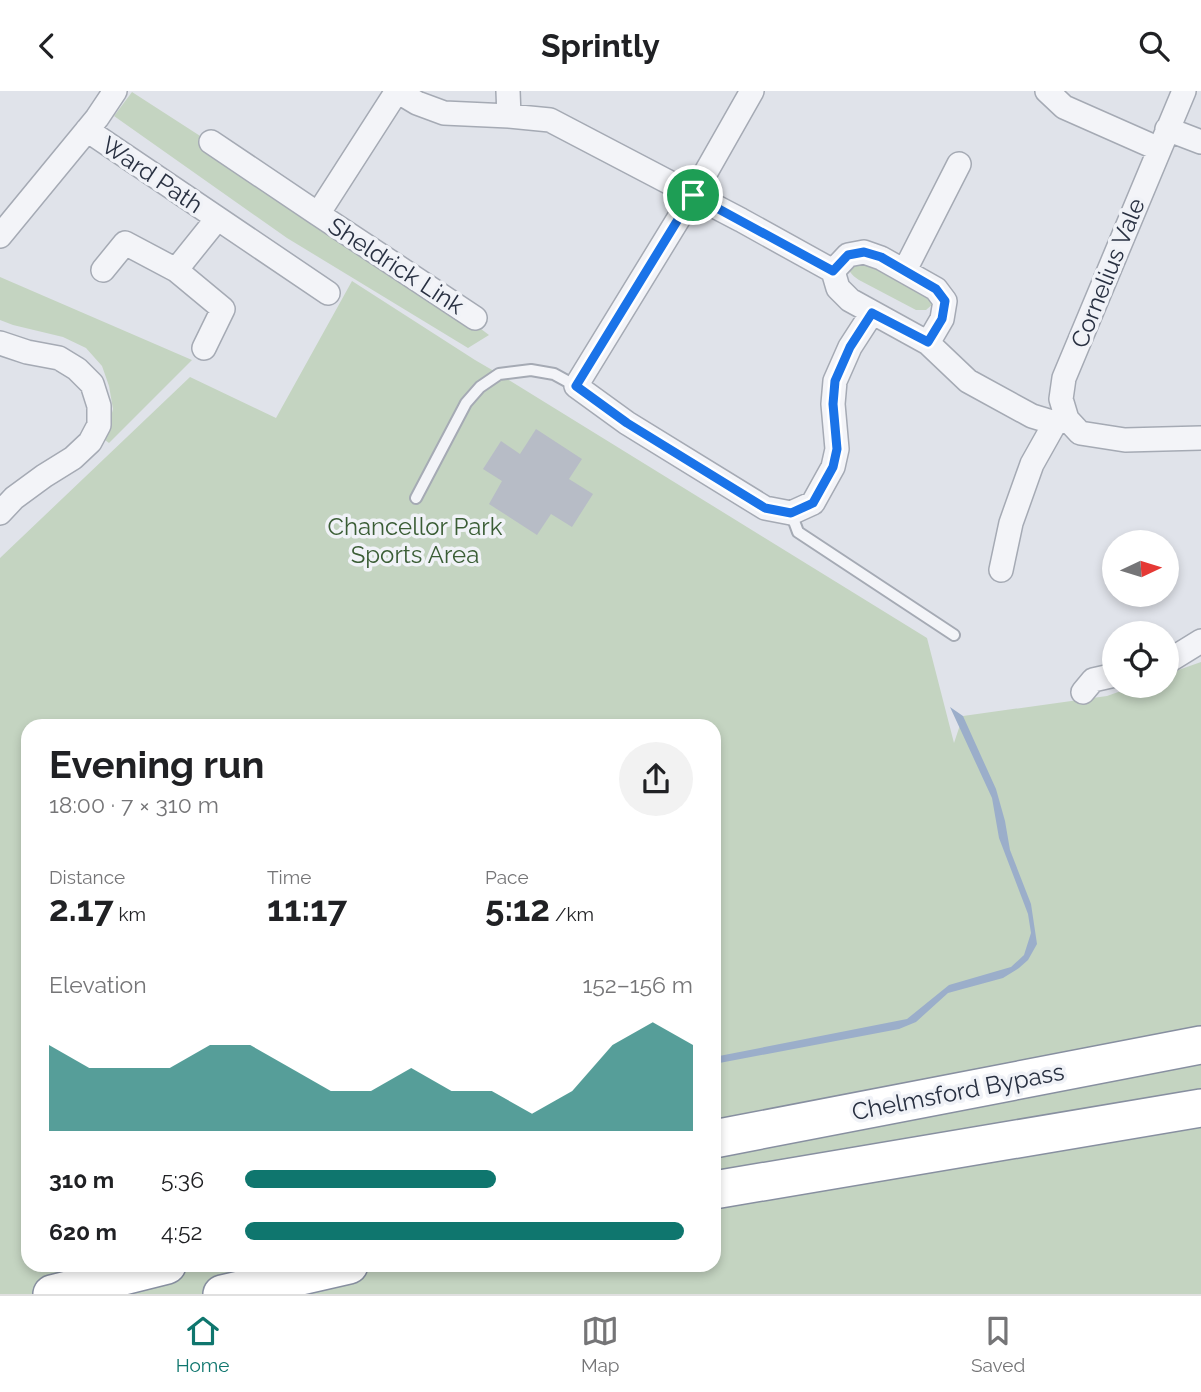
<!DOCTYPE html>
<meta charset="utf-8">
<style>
:root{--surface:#fff;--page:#f2f2f2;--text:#202124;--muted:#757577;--line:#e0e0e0;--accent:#0f766e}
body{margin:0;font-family:Raleway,sans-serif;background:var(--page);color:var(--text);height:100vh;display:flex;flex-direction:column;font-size:26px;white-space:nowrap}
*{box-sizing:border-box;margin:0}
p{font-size:23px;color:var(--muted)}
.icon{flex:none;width:38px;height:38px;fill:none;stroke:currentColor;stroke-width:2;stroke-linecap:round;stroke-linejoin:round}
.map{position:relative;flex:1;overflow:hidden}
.details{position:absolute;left:21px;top:628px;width:700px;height:553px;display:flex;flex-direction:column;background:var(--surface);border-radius:21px;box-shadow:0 4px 10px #0003}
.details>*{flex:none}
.needle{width:46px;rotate:86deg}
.fabs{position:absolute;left:1102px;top:439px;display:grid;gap:14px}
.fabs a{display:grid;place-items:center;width:77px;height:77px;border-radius:50%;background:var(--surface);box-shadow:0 4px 10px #0003;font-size:35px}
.pin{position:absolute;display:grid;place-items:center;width:60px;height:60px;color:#fff;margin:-30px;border:4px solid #fff;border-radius:50%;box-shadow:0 2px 7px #0007}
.round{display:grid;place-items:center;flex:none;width:74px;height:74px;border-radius:37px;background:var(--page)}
.summary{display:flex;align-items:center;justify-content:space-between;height:119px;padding:0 28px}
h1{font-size:38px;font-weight:700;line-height:52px}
.metrics{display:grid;grid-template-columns:repeat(3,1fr);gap:10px;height:119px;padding:7px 28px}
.metrics div{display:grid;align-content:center}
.metrics b{font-size:35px;font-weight:700}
.metrics small{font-size:19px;font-weight:400}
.metrics p{font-size:19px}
.chart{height:196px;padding:14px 28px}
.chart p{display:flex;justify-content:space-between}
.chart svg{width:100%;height:126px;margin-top:7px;fill:var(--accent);opacity:.7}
ul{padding:0 28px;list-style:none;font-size:23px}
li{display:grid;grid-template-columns:112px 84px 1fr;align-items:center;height:52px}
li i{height:18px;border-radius:9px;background:var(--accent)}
header{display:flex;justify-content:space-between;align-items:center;height:91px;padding:0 28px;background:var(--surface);font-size:32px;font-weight:700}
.tab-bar{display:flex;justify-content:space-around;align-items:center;height:98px;border-top:2px solid var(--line);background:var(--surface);font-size:19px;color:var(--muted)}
.tab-bar a{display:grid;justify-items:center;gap:4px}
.tab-bar .selected{color:var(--accent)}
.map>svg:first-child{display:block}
.green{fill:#c4d4c1;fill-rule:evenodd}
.water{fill:#9baeca}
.building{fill:#b7bcc6}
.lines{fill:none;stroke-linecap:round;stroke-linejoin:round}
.service-casing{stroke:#a5aab4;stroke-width:14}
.minor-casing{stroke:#a5aab4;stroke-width:26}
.trunk-casing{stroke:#878fa0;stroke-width:40}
.service{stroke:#f3f4f8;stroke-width:10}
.minor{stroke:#f3f4f8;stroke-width:23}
.trunk{stroke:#fff;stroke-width:37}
.route-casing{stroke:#fff;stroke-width:14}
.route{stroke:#1a73e8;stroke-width:9}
.labels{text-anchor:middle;stroke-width:7;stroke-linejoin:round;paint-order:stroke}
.street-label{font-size:24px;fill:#283041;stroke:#f0f2f7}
.park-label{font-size:24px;fill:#3a5d35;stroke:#f0f2f7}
</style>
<header><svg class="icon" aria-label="back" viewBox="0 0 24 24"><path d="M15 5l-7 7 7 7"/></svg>Sprintly<svg class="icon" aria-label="search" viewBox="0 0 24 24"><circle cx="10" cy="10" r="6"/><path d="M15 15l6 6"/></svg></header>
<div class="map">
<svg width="1201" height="1203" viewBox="0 0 1201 1203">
<rect width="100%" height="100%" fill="#e0e3ea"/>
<!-- green -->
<path class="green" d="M132,1L374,157L489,244L468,257L287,147L114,25Z
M849,164L933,193L934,212L926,219H916L859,189C848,182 846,176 849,164Z
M0,186L192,269L109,352L105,349L113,318L109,295L102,275L86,257L63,246L13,234L0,229Z
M352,190L475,269L499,283L927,547L954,652L963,625L1107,605L1135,595H1167V583L1201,571V1203H0V467L190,286L276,327ZM28,635H714V1174H28Z"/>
<!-- water -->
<path class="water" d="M950,616L963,625L996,698L1005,730L1010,759L1031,813L1037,853L1028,869L1019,877L1003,887L948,902L916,931L899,938L714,973V966L907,928L949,894L1011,876L1024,864L1031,842L1028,823L999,747L992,707Z"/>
<!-- building -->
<path class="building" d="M536,338L582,368L569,388L593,403L572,436L551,423L537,444L489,413L502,390L483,378L501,350L520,363Z"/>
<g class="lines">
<defs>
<path id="service" d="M416,407L466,312L480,296L499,283L531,279L554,283L576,295
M791,422L798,441L954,544"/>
<path id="minor" d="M397,0L417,12L444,22L509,25L550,29L741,129L833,180L838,197L850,209L928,252L968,290L1032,325L1055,332L1067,328
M397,0L318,123L475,227
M508,0L509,25
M752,0L693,104L576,295L627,332L765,417L791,422L813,412L833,376L837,358L833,313L835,290L850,256L872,222
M1047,0L1064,16L1159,58
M1184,0L1064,287L1061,308L1067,328L1080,342L1125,349L1201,347
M1167,38L1201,51
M87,39L328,202
M211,51L318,123
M0,145L97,27L115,0
M103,179L125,152L176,179
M905,179L959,73
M833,180L848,164L864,161L881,167L936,198L945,210L942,228L928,252
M0,252L27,261L59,267L77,278L92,293L99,315V334L90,351L73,367L44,385L14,407L0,422
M204,257L223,218L176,179L217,128
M1001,479L1011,432L1032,373L1055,332
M1167,571L1201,550
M1083,601L1093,589L1115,584"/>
<path id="trunk" d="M714,1048L1201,954
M714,1099L1201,1017
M52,1203L167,1174
M222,1203L349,1174"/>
</defs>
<!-- service casing -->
<use href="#service" class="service-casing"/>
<!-- minor casing -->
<use href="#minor" class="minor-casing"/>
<!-- trunk casing -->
<use href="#trunk" class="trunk-casing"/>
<!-- service -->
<use href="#service" class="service"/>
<!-- minor -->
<use href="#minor" class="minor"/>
<!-- trunk -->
<use href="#trunk" class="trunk"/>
</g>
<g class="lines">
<defs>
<path id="route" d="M693,104L833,180L848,164L864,161L881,166L936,198L945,210L942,228L928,251L872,222L850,256L835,290L833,313L837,358L833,376L813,412L791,422L765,417L627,332L576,295Z"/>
</defs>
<!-- route casing -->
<use href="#route" class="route-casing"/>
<!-- route -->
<use href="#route" class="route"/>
</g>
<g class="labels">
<!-- street labels -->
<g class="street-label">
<text transform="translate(152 84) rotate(34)" y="8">Ward Path</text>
<text transform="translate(396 175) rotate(33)" y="8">Sheldrick Link</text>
<text transform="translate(1108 182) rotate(-68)" y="8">Cornelius Vale</text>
<text transform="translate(958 1001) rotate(-11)" y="8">Chelmsford Bypass</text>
</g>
<!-- park labels -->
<g class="park-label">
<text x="415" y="444">Chancellor Park<tspan x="415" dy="28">Sports Area</tspan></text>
</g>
</g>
</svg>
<div class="fabs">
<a><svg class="needle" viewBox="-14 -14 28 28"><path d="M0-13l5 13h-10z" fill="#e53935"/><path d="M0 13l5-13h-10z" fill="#757577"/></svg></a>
<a><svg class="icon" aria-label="locate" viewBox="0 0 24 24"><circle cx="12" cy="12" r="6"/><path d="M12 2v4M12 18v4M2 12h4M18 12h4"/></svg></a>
</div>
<div class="pin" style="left:693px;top:104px;background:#1e9e55"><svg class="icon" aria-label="arrive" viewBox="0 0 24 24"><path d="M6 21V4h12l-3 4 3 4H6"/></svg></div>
<section class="details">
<div class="summary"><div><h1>Evening run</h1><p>18:00 · 7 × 310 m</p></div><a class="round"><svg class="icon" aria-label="share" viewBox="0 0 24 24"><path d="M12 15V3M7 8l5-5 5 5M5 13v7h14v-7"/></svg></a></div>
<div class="metrics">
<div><p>Distance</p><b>2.17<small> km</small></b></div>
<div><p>Time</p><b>11:17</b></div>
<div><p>Pace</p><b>5:12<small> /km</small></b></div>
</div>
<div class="chart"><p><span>Elevation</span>152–156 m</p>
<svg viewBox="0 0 160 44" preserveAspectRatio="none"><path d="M0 44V14L10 22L20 22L30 22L40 14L50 14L60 22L70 30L80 30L90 22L100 30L110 30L120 38L130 30L140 14L150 6L160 14V44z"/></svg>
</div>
<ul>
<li><b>310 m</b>5:36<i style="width:56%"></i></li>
<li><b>620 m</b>4:52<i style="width:98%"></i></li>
</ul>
</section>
</div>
<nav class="tab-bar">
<a class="selected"><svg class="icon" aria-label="home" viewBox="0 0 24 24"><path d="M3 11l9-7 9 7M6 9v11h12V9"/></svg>Home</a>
<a><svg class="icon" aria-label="map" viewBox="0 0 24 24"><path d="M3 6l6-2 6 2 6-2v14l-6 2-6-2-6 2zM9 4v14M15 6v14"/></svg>Map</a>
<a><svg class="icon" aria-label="saved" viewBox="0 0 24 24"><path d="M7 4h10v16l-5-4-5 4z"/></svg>Saved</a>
</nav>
